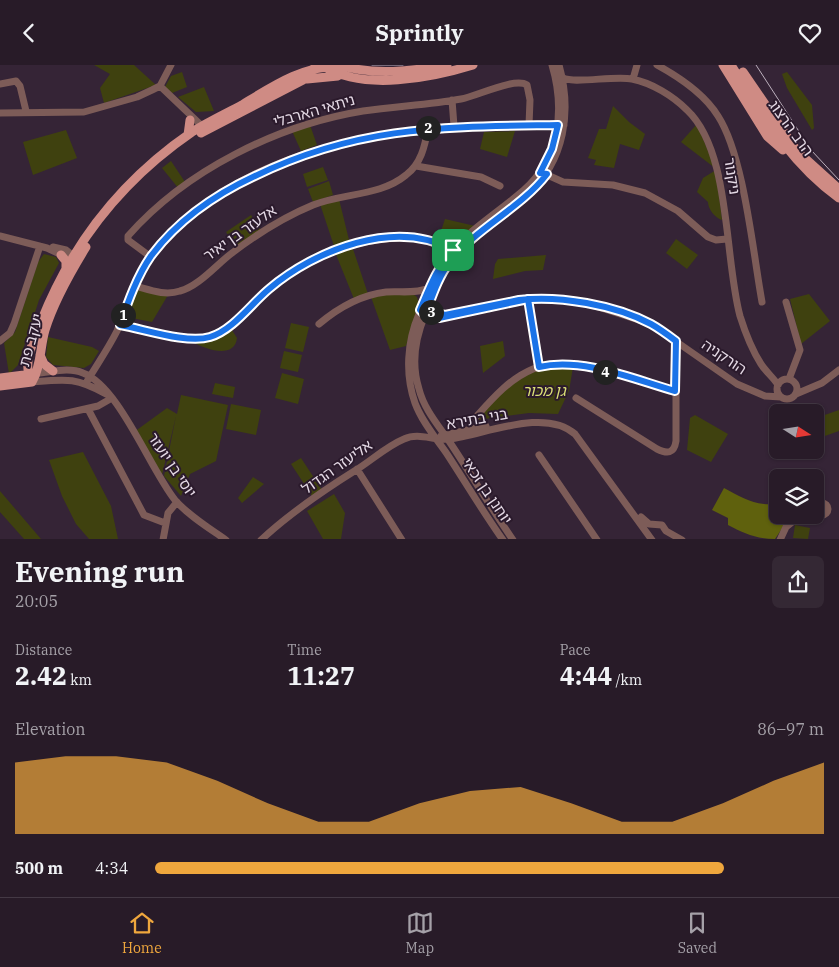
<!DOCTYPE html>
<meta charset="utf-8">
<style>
:root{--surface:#281b28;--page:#342834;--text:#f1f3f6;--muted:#a5a1a8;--line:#443945;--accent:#efa73d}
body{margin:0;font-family:"IBM Plex Serif","Noto Sans Hebrew",serif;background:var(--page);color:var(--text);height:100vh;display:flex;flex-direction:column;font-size:19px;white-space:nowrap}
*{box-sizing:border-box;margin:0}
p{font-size:16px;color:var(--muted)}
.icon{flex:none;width:28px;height:28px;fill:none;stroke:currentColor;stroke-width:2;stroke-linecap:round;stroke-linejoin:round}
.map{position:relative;height:474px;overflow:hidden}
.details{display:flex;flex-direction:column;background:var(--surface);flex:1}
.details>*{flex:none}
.needle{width:32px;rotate:102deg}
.tools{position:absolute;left:769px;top:339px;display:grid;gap:10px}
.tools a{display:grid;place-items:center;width:55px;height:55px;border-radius:8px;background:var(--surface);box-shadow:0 1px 4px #0004,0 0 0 1px var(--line);font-size:25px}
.pin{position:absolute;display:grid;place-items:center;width:42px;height:42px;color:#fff;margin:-21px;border-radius:10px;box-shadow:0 2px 8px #0006}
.km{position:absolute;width:25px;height:25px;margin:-12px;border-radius:50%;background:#222;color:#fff;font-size:14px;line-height:25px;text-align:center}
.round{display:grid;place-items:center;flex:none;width:52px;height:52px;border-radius:8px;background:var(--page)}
.headline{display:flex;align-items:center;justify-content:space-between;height:85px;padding:0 15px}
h1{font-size:28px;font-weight:700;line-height:38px}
.metrics{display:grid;grid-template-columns:repeat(3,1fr);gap:8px;height:85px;padding:5px 15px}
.metrics div{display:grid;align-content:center}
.metrics b{font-size:25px;font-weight:700}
.metrics small{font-size:14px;font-weight:400}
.metrics p{font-size:14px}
.chart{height:140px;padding:10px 15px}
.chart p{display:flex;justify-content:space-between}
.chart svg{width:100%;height:90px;margin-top:5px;fill:var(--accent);opacity:.7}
ul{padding:0 15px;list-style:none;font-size:16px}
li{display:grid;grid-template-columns:80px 60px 1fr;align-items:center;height:38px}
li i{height:12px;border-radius:6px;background:var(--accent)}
header{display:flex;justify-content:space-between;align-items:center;height:65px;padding:0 15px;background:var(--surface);font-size:22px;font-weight:700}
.tab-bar{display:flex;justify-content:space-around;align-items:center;height:70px;border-top:1px solid var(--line);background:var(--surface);font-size:14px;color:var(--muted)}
.tab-bar a{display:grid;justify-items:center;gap:2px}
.tab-bar .on{color:var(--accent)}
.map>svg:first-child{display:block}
.green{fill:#3f410f}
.forest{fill:#5f610d}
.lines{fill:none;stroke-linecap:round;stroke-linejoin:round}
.minor{stroke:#7d5c58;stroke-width:7}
.major{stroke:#cf8b84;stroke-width:9}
.tram{stroke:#bcb0bd;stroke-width:1}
.route-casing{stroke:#fff;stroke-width:10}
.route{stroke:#1a73e8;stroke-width:6}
.labels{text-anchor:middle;stroke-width:4;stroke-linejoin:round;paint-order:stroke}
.street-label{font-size:15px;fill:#e4d9e5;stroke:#2b1a2c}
.park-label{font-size:15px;font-style:italic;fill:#dadf76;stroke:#2b1a2c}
</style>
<header><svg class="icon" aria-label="back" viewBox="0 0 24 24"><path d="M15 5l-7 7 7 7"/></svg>Sprintly<svg class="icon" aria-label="heart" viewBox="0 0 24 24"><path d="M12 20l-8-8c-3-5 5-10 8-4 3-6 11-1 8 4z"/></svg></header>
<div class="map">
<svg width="839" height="475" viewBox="0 0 839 475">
<rect width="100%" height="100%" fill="#352436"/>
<!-- green -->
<path class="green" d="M94,0H134L156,20L104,38L100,23L110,9Z
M182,7L187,22L172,28L165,22L171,11Z
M787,7L812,40L814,63L812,65L787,23L782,9Z
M204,22L214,46L196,47L178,32Z
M613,41L629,57L645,69L639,85L620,79L614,103L594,100L596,95L588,93L599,64H606Z
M697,59L715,103L681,77Z
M310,60L317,80L301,86L292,66Z
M66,65L77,93L33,110L23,77Z
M515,66L507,92L480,84L484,67Z
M171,96L187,120L179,124L162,103Z
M323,102L328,115L307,122L303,109Z
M716,105L722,155C715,153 708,144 708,137L697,127L703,113Z
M329,116L333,130L313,137L308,124Z
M339,134L350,179L335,184L320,139Z
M251,150L261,165L236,182L226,167Z
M445,154L475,161L450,182L438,175Z
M676,174L698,190L687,204L666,188Z
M352,181L368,229L354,234L335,187Z
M44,189L56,192L59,198L39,235L18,300L9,309L4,278L15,267L38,197Z
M546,190L543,205L525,206L493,214L495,199L498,194Z
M138,224L168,230L152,257L126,252Z
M388,229H413L417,232L419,239L406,281L390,285L371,232Z
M809,229L830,256L801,279L790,234Z
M291,258L309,262L303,287L285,283Z
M230,262L237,273C235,294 206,285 193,277Z
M48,272L92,282L99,286L91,299L84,303L53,300L46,292Z
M503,276L505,291L483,308L480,281Z
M284,286L302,290L298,307L280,303Z
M573,302L569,326L558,349L529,348L477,355L506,323L537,304Z
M282,308L304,314L298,339L275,333Z
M215,318L235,322L233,333L212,329Z
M181,330L228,340L216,396L190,409L181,431L164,411L176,351L162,410L134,367L167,343L177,349Z
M231,339L261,345L256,370L226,364Z
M839,345V366L822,372L816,353Z
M695,350L728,369L711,397L687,385L690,353Z
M83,387L111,441L118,474H89L76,459L62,431L49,395Z
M301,393L322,425L312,431L291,399Z
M253,412L264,419L242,438L238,433Z
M0,426L41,474H24L0,447Z
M334,429L345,448L341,474H323L307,446Z
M795,460L810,463L808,474L793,473Z"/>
<!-- forest -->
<path class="forest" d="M724,423C742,433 756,441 777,439L778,450H791L775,474C757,474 743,468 728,460V453L712,445Z"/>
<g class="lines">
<!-- minor -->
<path class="minor" d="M657,0C679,12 705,30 718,51C744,91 753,188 762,237
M562,12C571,20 614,10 632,14C652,18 673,31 687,45C731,86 724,192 740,251C745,267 752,285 761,299C766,307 773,312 778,320
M633,14L637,0
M0,19L16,16L20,21L26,46
M160,21L202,61
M452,35L454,61
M0,48L84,47L137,32L152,25L160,21L171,0
M416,101L481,112L500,121
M543,108L563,117L613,120L645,128L678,146L708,172L716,175L727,174
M0,171L47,183L64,191
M53,182L66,185L76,193
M151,192L128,175V171C186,105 278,60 363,46C396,41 429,40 461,34C477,31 515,12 527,20L530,35L529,60
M135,221C150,225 165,231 180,226C199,221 216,200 232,188C257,169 284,152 313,140C343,128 381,131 406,110C421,99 425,81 428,63
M529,234L539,302
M786,237L800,285L789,314
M422,247L428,251L439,253L533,233H553L592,240L651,259L737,319L765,331L781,332
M319,259C338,243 361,230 386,227C400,226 416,229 429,223
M119,260C145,264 190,280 213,271C233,263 250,241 266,227C303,193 347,176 397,173C416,172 440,174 455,187
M0,276L10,268L14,259L40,181
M37,308C52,307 69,302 83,308C119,321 150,404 175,435C189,451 209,463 226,475
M777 324a10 10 0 1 1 20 0a10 10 0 1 1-20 0Z
M32,317C66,314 76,312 106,329
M86,318C96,301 108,284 117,266C128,241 135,213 152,191C231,88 375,62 497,61C519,60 542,58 564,60
M796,329L822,318L839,305
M576,333L657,384C667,389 674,389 676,376V276
M88,344L144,450L165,458
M475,353C492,334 509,314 533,304C571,288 637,315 675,326
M41,354L98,341L112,333
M441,371L486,361
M539,390L597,475
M357,404L402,475
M816 444a6 6 0 1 1 12 0a6 6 0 1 1-12 0Z
M641,452L649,459L662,460L666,466L682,475
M163,475L168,448L177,437
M261,475C289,449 324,425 356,405C372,395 387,381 404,374C419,367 434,376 449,374C484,370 544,342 575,369L652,475
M503,475C483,447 466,418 447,389C436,373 422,357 415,338C405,309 407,277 419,249C426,230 433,208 447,192C468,165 499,147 524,125C560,93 565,44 552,0
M513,475C491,443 471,409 449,376C438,360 424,344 419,324C411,299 415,274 425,250C432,232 439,211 451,196C472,169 503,151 528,129C565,96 572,46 559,0
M780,475L786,462L801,450"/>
<!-- major -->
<path class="major" d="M340,0C373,11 413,6 447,0
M723,0L767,71L783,85
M731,0C762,49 791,99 839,133
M325,2C364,26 431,13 473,0
M743,7L797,86L839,124
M307,14L338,11
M201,68L303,15L316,1
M188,70L190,55
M61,190L66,196V204
M40,290L44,299L53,306
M0,313L32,309
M32,317C21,299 34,275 41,257C72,178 122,115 192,67C208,57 225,49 242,40C273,21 304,0 342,1
M32,317C41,302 40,282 45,265C54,236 70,208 86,182
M0,321L32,317"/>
<!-- tram -->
<path class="tram" d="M372,0H403
M756,0L811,85L839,115"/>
</g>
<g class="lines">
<defs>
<path id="route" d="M453,185C395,153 315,185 269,224C251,239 233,265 210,272C187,279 144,264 120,260C128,237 137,211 151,191C178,155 214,130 255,111C360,60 445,62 558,60L552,84L540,108L547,109C520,144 477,162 450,197C439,211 433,229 427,245L445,250L519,235C559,230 615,240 651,259C660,264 668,270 676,276L675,326C633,314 582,292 539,302L528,234L439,253L425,250L420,245C429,224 437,202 453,185"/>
</defs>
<!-- route casing -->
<use href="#route" class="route-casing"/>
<!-- route -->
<use href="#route" class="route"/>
</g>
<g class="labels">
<!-- street labels -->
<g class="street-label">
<text transform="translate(314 46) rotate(-16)" y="5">ניתאי הארבלי</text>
<text transform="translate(791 63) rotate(54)" y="5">הרב הרצוג</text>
<text transform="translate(732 111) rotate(81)" y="5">ניקנור</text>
<text transform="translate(240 168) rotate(-35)" y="5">אלעזר בן יאיר</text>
<text transform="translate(31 275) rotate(-75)" y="5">יעקב פת</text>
<text transform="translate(724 292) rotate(34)" y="5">הורקניה</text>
<text transform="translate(477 354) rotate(-10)" y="5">בני בתירא</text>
<text transform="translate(172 400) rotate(56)" y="5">יוסי בן יועזר</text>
<text transform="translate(337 402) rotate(-35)" y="5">אליעזר הגדול</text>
<text transform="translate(487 426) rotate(56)" y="5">יוחנן בן זכאי</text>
</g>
<!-- park labels -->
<g class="park-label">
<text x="544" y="331">גן מכור</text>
</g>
</g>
</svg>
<div class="tools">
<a><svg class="needle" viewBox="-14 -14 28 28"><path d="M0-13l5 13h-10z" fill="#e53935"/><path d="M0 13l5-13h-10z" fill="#a5a1a8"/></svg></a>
<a><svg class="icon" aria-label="layers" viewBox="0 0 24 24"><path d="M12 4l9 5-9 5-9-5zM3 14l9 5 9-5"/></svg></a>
</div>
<div class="pin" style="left:453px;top:185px;background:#1e9e55"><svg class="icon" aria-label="arrive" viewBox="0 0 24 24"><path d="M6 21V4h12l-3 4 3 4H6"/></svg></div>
<b class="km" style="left:123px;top:250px">1</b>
<b class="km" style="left:428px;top:63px">2</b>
<b class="km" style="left:431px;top:247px">3</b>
<b class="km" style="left:605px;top:307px">4</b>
</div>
<section class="details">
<div class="headline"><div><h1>Evening run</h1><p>20:05</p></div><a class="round"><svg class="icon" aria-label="share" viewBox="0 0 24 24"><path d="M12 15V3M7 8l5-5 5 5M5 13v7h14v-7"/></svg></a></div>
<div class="metrics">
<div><p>Distance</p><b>2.42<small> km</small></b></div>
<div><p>Time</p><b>11:27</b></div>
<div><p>Pace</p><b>4:44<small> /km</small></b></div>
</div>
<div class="chart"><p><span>Elevation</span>86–97 m</p>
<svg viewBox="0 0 160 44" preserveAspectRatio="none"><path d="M0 44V9L10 6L20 6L30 9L40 18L50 29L60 38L70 38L80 29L90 23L100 21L110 29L120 38L130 38L140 29L150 18L160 9V44z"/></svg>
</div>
<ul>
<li><b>500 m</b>4:34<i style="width:85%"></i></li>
</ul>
</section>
<nav class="tab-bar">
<a class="on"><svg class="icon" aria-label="home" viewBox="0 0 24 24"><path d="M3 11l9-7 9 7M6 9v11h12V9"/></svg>Home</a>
<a><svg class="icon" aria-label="map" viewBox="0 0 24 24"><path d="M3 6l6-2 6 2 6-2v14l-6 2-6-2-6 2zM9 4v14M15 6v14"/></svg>Map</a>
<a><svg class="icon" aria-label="saved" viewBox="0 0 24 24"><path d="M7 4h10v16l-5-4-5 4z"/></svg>Saved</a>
</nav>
